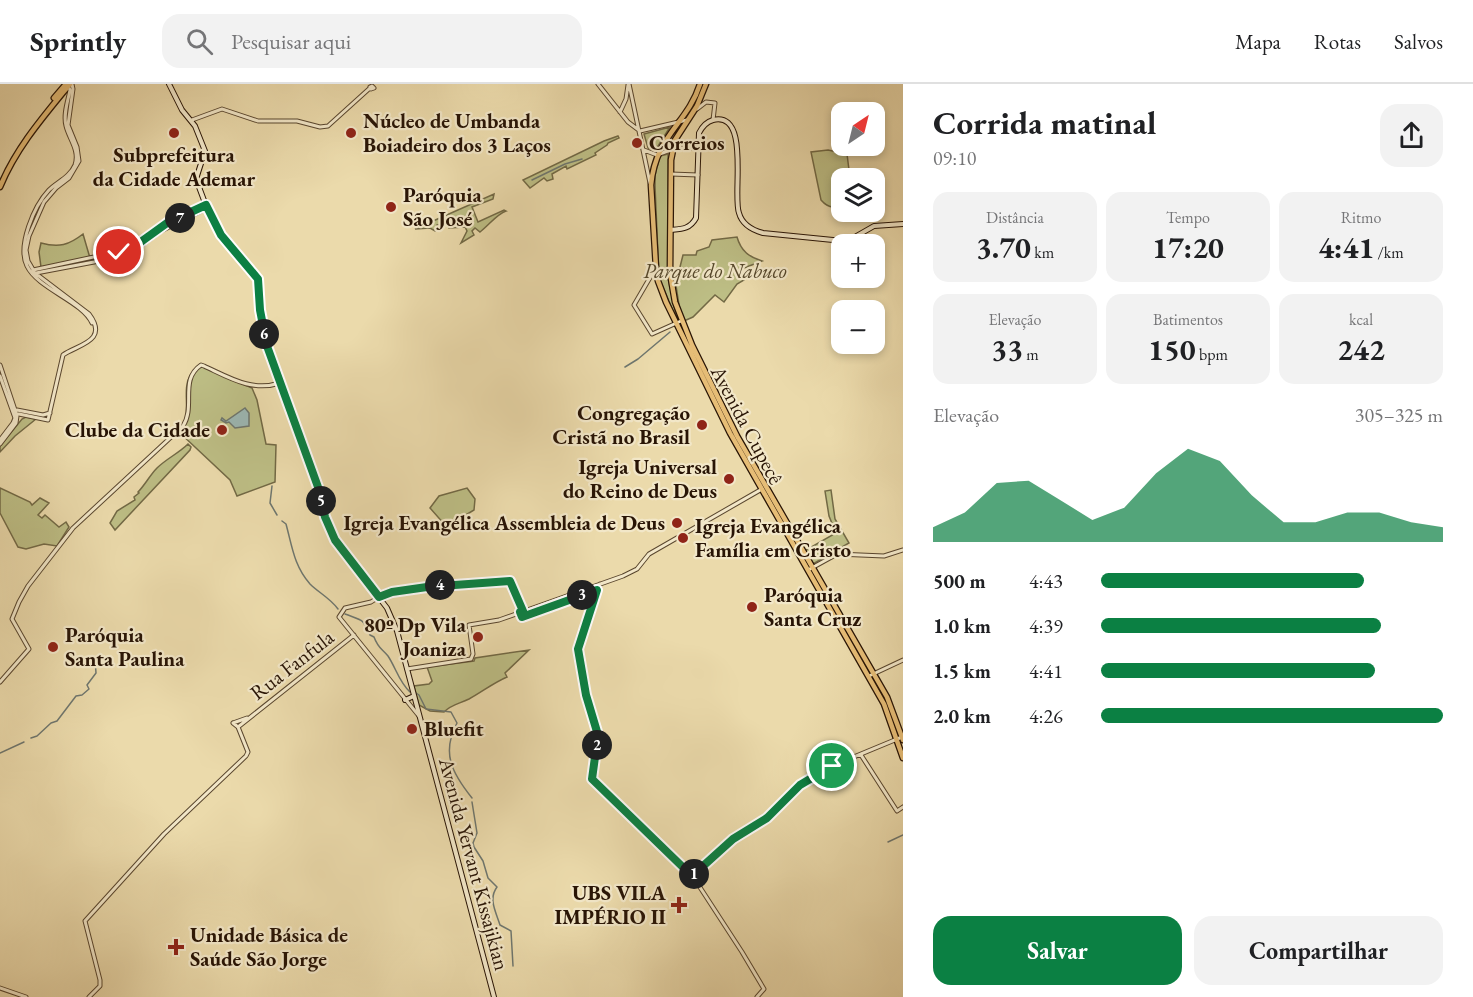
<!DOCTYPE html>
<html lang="pt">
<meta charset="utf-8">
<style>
:root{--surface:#fff;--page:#f2f2f2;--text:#202124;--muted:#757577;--line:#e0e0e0;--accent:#0b8043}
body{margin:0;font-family:"EB Garamond",serif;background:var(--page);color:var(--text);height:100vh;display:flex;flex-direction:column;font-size:22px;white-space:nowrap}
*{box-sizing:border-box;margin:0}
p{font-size:20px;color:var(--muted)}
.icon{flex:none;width:33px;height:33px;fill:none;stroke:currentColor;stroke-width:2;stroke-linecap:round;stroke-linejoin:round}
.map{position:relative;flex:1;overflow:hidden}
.panel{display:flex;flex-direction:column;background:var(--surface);width:570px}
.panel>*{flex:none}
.needle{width:39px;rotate:35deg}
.fabs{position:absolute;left:831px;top:18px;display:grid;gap:12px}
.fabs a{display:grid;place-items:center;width:54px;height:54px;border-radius:12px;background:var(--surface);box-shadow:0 3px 9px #0003;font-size:30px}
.pin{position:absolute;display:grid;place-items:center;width:51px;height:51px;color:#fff;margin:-26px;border:3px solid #fff;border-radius:50%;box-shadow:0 2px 6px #0007}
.km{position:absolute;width:30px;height:30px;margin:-15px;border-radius:50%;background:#222;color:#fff;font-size:16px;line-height:30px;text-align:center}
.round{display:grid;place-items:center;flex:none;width:63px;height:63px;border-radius:18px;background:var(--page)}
.summary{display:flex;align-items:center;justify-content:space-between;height:102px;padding:0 30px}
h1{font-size:33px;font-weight:700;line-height:45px}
.stats{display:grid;grid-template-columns:repeat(3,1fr);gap:9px;height:102px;padding:6px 30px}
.stats div{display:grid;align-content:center;border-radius:15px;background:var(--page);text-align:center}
.stats b{font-size:30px;font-weight:700}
.stats small{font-size:16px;font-weight:400}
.stats p{font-size:16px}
.chart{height:168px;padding:12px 30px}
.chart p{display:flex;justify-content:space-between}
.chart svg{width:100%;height:108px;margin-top:6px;fill:var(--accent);opacity:.7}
.cta{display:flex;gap:12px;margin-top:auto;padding:12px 30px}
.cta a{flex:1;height:69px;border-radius:18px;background:var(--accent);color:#fff;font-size:24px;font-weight:700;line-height:69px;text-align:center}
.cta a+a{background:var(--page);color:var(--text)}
ul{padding:0 30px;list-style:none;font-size:20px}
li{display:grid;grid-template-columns:96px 72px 1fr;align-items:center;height:45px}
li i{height:15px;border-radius:8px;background:var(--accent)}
header{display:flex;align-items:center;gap:36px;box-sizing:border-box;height:84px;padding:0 30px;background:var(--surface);border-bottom:2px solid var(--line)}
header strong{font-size:28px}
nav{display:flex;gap:33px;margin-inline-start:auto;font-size:21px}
.search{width:420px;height:54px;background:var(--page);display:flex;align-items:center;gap:15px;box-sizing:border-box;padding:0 21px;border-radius:18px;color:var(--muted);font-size:22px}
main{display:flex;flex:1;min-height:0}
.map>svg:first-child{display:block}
.green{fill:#bdbe85;stroke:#726945;stroke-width:1.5}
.water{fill:#9cb8b4;stroke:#6e766e;stroke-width:1.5}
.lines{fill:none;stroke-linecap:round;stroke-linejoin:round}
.stream{stroke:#6e766e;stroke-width:1.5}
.tertiary-casing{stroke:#59462e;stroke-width:5}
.secondary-casing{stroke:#281405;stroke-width:6}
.primary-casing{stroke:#281405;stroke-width:7}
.tertiary{stroke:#f2e7c8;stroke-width:3}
.secondary{stroke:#f2e7c8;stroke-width:4}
.primary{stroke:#e6bd76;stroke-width:4.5}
.route-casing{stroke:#fff;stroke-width:12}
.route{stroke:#0b8043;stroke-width:8}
.poi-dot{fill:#8f2418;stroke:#f2e7c8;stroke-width:2}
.labels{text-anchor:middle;stroke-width:4.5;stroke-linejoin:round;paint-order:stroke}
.poi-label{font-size:21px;font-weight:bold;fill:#281405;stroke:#f2e7c8;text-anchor:start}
.park-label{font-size:21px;font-style:italic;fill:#55472b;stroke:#f2e7c8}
.street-label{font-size:21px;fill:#281405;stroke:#f2e7c8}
</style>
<header>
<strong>Sprintly</strong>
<div class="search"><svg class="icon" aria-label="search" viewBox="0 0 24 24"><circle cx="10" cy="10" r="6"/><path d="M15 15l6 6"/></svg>Pesquisar aqui</div>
<nav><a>Mapa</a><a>Rotas</a><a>Salvos</a></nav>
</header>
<main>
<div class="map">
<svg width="903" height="913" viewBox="0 0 903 913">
<rect width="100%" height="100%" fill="#ebdaab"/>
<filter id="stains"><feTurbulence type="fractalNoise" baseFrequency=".00333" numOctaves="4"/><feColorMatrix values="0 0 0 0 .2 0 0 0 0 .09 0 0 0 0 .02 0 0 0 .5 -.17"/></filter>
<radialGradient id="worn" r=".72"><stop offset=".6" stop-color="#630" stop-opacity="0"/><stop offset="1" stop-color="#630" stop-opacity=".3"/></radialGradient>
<!-- green -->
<path class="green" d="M670,43L655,67L648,64L644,50Z
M618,52L619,54L608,59L607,61L595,69L596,71L567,85L566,82L552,90L553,95L547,97L544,94L530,104L523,96L604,57Z
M828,66L847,70L850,94H842L841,120C834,125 827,123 821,116L811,68Z
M668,70V194L677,236L659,194L655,102V91L660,72Z
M494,110L493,115L472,123L478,138L504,126L506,127C497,130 489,141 480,148L475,144L472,147L474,151L461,159L467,147L465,143L449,144L448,140L437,141L435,147L430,144L415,145Z
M83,150L90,174L41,183L39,168L41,159C59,164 69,161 83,150Z
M737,153C741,167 749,173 762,177L739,186L744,196L737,200L724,218L715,211L693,233L684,237L680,227L674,189V187H679L683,171H696L697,167L709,163L712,156Z
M201,282L252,304L257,316L266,360L276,361L275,398L237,412L230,396L180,349C193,329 181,307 190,292C192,288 198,285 201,282Z
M26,333L36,335L15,352L0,368V362L22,335Z
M188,360L191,363L190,366L115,446L110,439L117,427L135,416L134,413L139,409L138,408C145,401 150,391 157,384C166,375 179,369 188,360Z
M0,404L30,418L32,421L40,414L49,419L38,431L42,434L45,431L59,443L66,438L69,443L57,462L44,460L26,465L18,463L0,429Z
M467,404L475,415L474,426L451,440L446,439L445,441L430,424L439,412Z
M831,406L835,435L849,459L813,480L806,466L836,449L829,432L825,407Z
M529,566L505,589L507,593C493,599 482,608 469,615C459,620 452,620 444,628L430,627L419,621L414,602L429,600L432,597L427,583L474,577L475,574Z"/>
<!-- water -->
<path class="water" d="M245,324L249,329V342L235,344L229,338L226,339L221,336L222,334L226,337Z"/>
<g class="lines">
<!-- stream -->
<path class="stream" d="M532,96L565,80L582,75
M625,283L638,275L670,248
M272,402L270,419L277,431
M282,437L286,440C292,462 294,482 310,500C319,509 330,514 338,525
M345,530C364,537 362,534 370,551L374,553C378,564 381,564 388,572C396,584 399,598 410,608
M416,609L419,611L426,625L451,628L457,639C441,669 452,689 472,714
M31,654L37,652L51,639L57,637L76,612L82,611L89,605L87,601L96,589L95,575L102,572
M0,669L24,658
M472,718L477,749L473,759L474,763L483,777L488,794L497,803C488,815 496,828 500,841L511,847L513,882
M888,758L903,751"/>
<defs>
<path id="tertiary" d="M598,0L628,38L640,47
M629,0L650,99
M68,1L70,6C68,17 63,30 66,42C69,55 80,66 75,81C70,93 57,98 49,106C34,122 17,162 27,182C38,205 82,217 92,239
M372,2L374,4L371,5L370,3Z
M697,25L706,18L715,19L713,36
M620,28L626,15L628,1
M192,36L222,25L258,37H297L320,43L328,42L370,4
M640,47L687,36
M644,66L657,71L676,64H698
M671,90L698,91
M655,185L634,221L652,250L681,237
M33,186L131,165L167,139L206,121
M36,189L94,178L128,169L138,164L161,147L207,124
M0,281L17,332L16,339L0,360
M0,292L15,334L13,339L0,356
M17,326L43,331L50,329
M14,329L48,336L63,271C76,261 110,258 89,230L35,189L28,177L26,166L29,152L44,118L56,104L69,94L79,77L77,63L68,41L73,5L72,0
M808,486L837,470L884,472L903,466
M600,500L577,565L586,611L598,651L592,695L692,791L742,868L764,905L757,913
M520,528L521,533L597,506
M407,585L471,575L473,570L469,541L499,536L623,492L637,485L649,470L762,405
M869,592L903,576
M0,598L29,565L12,535L19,518L28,502L73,444L183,342C196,322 179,296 201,281L204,282C230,294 252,308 280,299
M419,632L339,533L345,524L371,518L382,511L392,508L453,500L502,497L512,498L523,527
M233,639L247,634
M238,643L354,551
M861,671L897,727L903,723
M692,791L733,755L767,734L794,706L810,694L832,682L902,653
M0,904L26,913
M89,913L100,902V896L85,837L164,750L246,672L248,668L238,643L233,639"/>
<path id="secondary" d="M169,0L182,26L195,42L205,67L196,95L205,119L221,151L259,197L260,226L267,262L318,403L327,438L342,465L387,524L397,547L494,913
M671,146C682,145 690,145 696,134L699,49C702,43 706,38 713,36C751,27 732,111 739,129C742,140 752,146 763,149L843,157L853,154L874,142L903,140
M405,616L414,612"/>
<path id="primary" d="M700,0C688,39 655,52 651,101L656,184L658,197L666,218L730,349L884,620L903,674
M706,0L697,22L675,56L671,76L670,189L675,218L692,261L737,352L887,613L903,656
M54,14L66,0
M0,103C16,64 43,33 70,0"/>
</defs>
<!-- tertiary casing -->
<use href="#tertiary" class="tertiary-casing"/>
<!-- secondary casing -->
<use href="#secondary" class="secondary-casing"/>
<!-- primary casing -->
<use href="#primary" class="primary-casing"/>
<!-- tertiary -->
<use href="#tertiary" class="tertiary"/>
<!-- secondary -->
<use href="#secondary" class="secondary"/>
<!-- primary -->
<use href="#primary" class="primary"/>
</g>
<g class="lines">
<defs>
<path id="route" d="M119,168L131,165L167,139L206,121L221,151L258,195L260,226L267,262L318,403L325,433L335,456L379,513L392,508L427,503L510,497L523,527L520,528L522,533L597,506L578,565L586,611L598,651L592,695L692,792L733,755L767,734L800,701L832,682"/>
</defs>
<!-- route casing -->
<use href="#route" class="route-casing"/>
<!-- route -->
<use href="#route" class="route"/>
</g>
<!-- markers -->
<g class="poi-dot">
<circle cx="174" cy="49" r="6"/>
<circle cx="351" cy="49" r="6"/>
<circle cx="637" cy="59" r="6"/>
<circle cx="391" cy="123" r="6"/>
<circle cx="702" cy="341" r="6"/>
<circle cx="222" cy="346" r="6"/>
<circle cx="729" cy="395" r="6"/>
<circle cx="677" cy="439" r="6"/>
<circle cx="683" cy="454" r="6"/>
<circle cx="752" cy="523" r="6"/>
<circle cx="478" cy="553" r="6"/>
<circle cx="53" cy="563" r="6"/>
<circle cx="412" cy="645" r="6"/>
<path d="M676 812h6v6h6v6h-6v6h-6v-6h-6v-6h6z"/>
<path d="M173 854h6v6h6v6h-6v6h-6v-6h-6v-6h6z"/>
</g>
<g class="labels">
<!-- poi labels -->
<g class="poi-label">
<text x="363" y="44">Núcleo de Umbanda<tspan x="363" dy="24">Boiadeiro dos 3 Laços</tspan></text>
<text x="649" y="66">Correios</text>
<text x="174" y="78" text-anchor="middle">Subprefeitura<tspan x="174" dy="24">da Cidade Ademar</tspan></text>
<text x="403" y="118">Paróquia<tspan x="403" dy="24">São José</tspan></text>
<text x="690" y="336" text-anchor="end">Congregação<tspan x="690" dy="24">Cristã no Brasil</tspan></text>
<text x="210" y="353" text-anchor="end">Clube da Cidade</text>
<text x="717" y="390" text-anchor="end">Igreja Universal<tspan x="717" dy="24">do Reino de Deus</tspan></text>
<text x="665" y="446" text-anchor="end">Igreja Evangélica Assembleia de Deus</text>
<text x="695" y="449">Igreja Evangélica<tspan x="695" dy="24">Família em Cristo</tspan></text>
<text x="764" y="518">Paróquia<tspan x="764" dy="24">Santa Cruz</tspan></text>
<text x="466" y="548" text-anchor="end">80º Dp Vila<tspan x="466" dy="24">Joaniza</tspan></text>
<text x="65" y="558">Paróquia<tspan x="65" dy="24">Santa Paulina</tspan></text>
<text x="424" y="652">Bluefit</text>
<text x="666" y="816" text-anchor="end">UBS VILA<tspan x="666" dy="24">IMPÉRIO II</tspan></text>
<text x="190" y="858">Unidade Básica de<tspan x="190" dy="24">Saúde São Jorge</tspan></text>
</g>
<!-- park labels -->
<g class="park-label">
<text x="715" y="194">Parque do Nabuco</text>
</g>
<!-- street labels -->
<g class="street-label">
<text transform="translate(747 341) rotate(62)" y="7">Avenida Cupecê</text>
<text transform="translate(292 581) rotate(-38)" y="7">Rua Fanfula</text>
<text transform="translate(474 780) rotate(75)" y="7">Avenida Yervant Kissajikian</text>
</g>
</g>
<rect width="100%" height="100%" filter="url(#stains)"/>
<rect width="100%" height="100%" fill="url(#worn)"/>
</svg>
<div class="fabs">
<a><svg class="needle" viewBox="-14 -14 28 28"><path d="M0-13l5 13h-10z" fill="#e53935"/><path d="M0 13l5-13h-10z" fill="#757577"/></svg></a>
<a><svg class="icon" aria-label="layers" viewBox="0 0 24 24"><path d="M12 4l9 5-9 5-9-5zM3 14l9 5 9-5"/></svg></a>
<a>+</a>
<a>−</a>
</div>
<div class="pin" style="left:832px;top:682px;background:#1e9e55"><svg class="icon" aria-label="arrive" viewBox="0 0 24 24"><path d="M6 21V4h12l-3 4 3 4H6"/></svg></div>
<div class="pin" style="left:119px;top:168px;background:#d93025"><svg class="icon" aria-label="check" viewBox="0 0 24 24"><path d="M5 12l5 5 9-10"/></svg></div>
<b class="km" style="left:694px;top:790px">1</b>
<b class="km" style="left:597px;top:661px">2</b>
<b class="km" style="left:582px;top:511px">3</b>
<b class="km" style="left:440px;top:501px">4</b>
<b class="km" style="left:321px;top:417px">5</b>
<b class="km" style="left:264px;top:250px">6</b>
<b class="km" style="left:180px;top:134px">7</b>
</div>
<section class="panel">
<div class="summary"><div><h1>Corrida matinal</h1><p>09:10</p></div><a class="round"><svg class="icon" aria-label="share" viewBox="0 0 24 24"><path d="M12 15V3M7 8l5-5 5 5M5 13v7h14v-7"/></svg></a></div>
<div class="stats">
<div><p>Distância</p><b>3.70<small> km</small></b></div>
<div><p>Tempo</p><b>17:20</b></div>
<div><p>Ritmo</p><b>4:41<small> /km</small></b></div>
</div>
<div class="stats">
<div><p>Elevação</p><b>33<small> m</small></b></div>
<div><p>Batimentos</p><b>150<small> bpm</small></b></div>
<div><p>kcal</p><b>242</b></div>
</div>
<div class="chart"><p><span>Elevação</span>305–325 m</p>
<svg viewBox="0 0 160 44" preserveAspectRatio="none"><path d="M0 44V38L10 32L20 20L30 19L40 27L50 35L60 30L70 16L80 6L90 11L100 25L110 36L120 36L130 32L140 32L150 36L160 38V44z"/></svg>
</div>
<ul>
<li><b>500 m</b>4:43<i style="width:77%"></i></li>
<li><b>1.0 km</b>4:39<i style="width:82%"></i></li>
<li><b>1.5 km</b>4:41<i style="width:80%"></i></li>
<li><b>2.0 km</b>4:26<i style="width:100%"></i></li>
</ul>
<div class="cta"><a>Salvar</a><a>Compartilhar</a></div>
</section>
</main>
